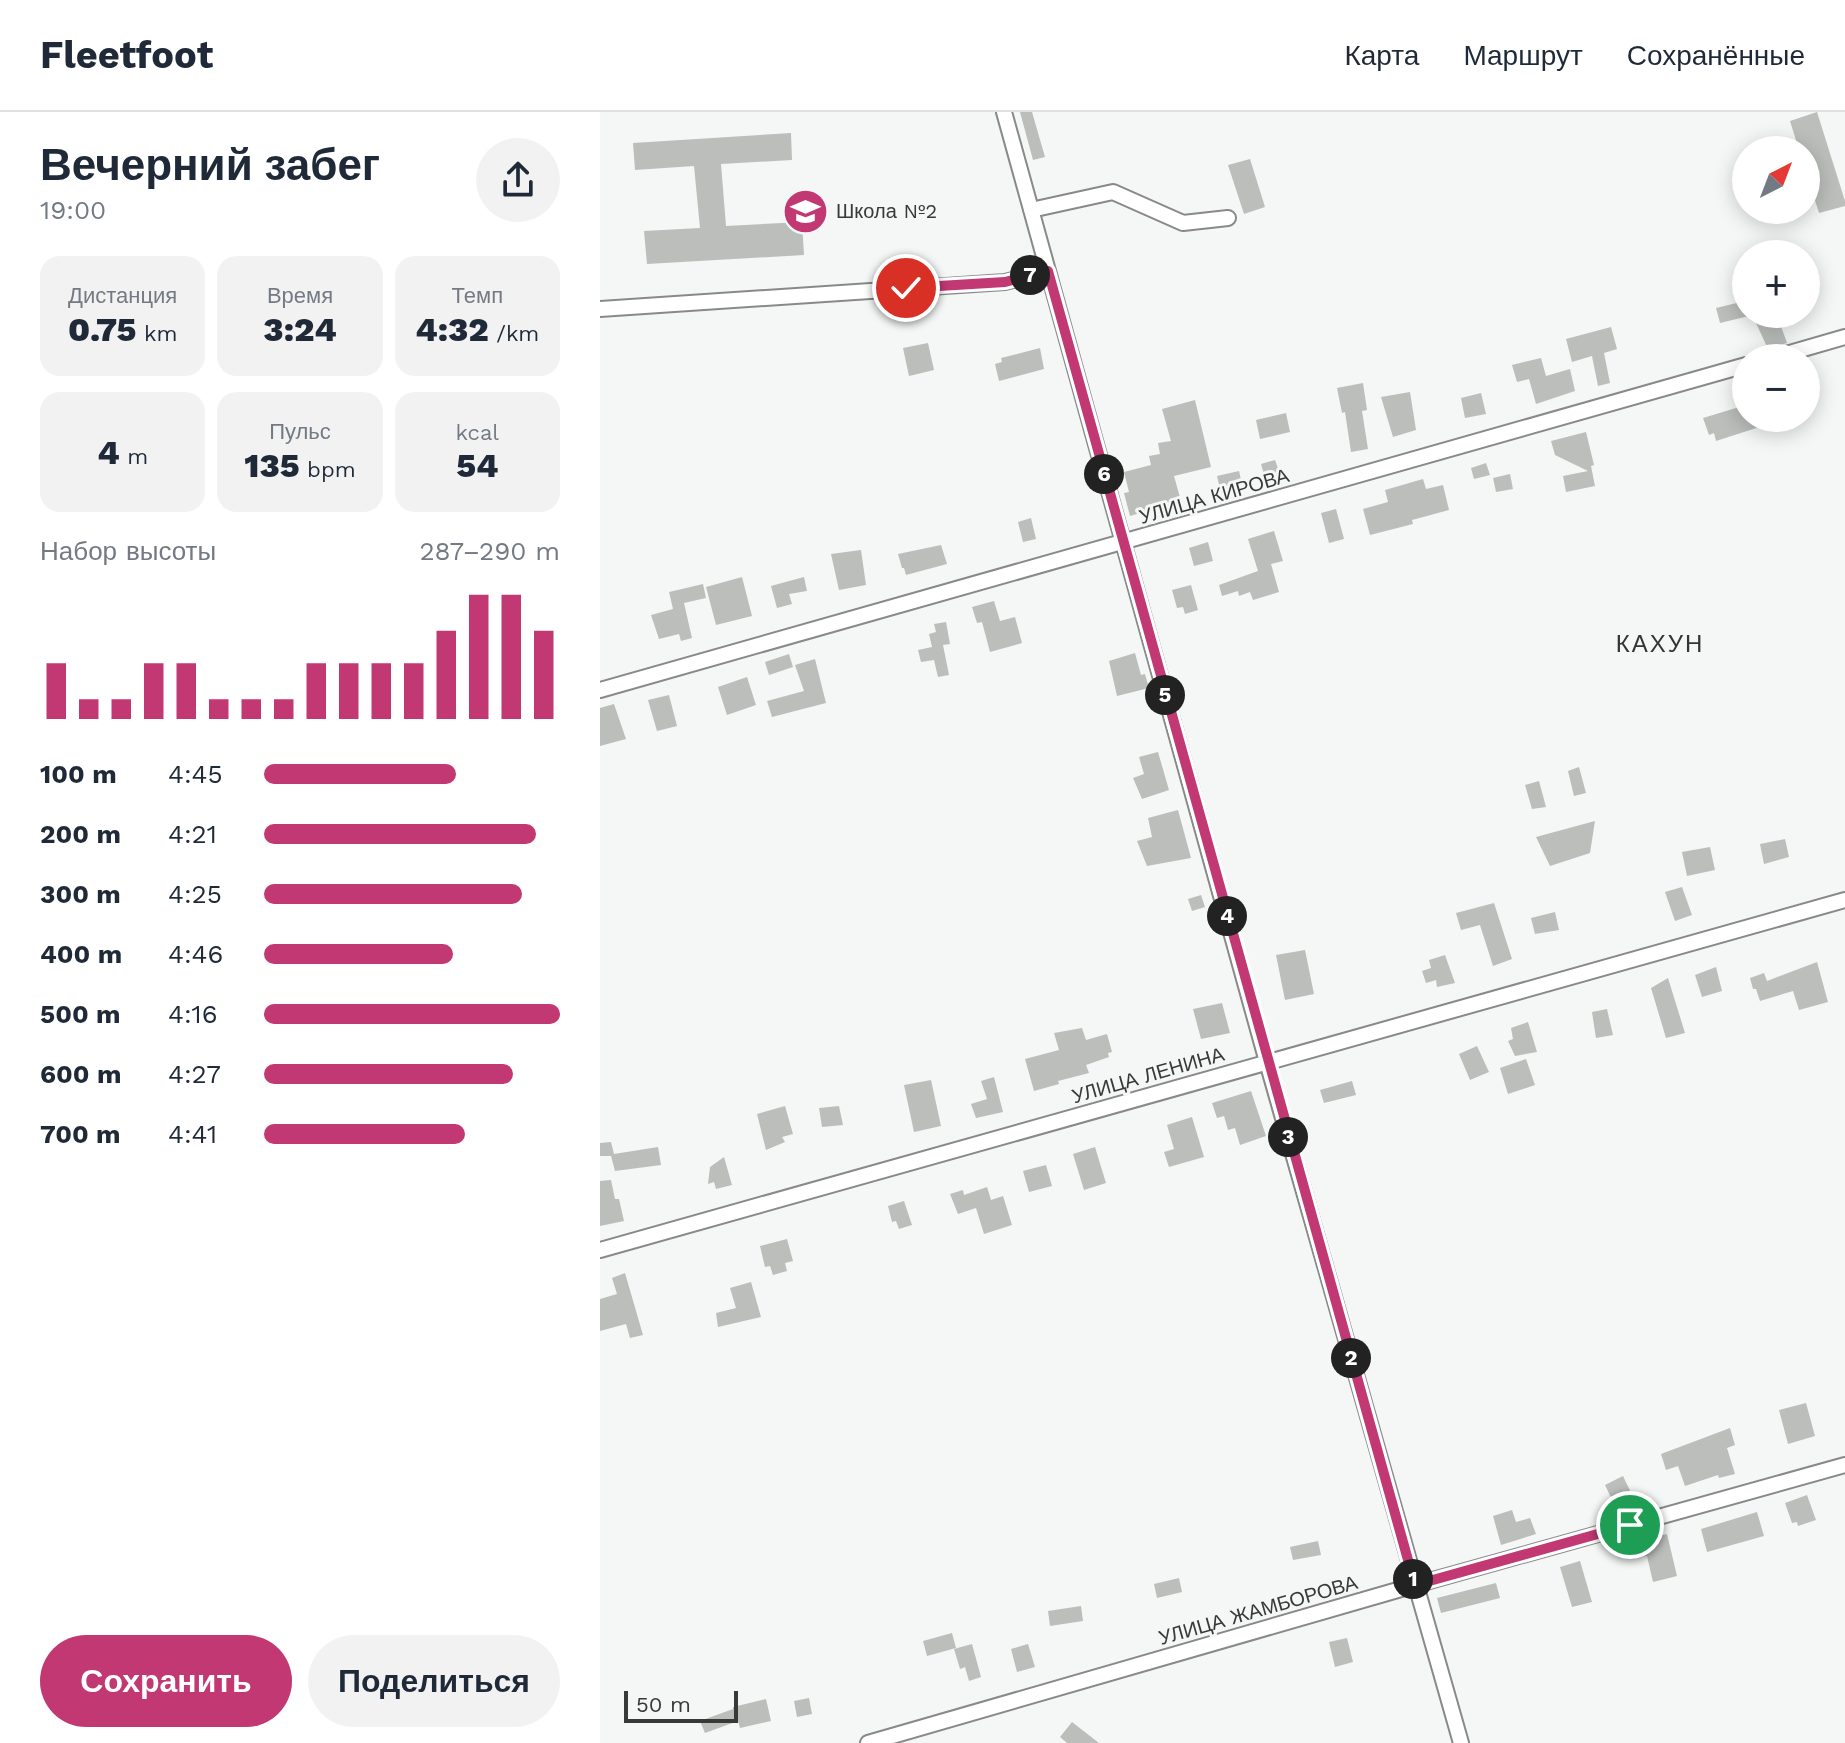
<!DOCTYPE html>
<html lang="ru">
<meta charset="utf-8">
<style>
:root{--surface:#fff;--page:#f2f2f3;--text:#1f2937;--muted:#747a83;--line:#e0e1e3;--accent:#c13873}
body{margin:0;font-family:"Work Sans",sans-serif;background:var(--page);color:var(--text);height:100vh;display:flex;flex-direction:column;font-size:30px;white-space:nowrap}
*{box-sizing:border-box;margin:0}
p{font-size:26px;color:var(--muted)}
.icon{flex:none;width:44px;height:44px;fill:none;stroke:currentColor;stroke-width:2;stroke-linecap:round;stroke-linejoin:round}
.map{position:relative;flex:1;overflow:hidden}
.side{display:flex;flex-direction:column;background:var(--surface);width:600px}
.side>*{flex:none}
.needle{width:52px;rotate:42deg}
.tools{position:absolute;left:1132px;top:24px;display:grid;gap:16px}
.tools a{display:grid;place-items:center;width:88px;height:88px;border-radius:50%;background:var(--surface);box-shadow:0 4px 20px #0003;font-size:40px}
.scale{position:absolute;left:24px;bottom:20px;width:114px;box-sizing:border-box;padding-left:8px;border:4px solid #383938;border-top:0;font-size:22px;line-height:28px;white-space:nowrap;color:#383938;-webkit-text-stroke:6px #f4f7f5;paint-order:stroke}
.pin{position:absolute;display:grid;place-items:center;width:68px;height:68px;color:#fff;margin:-34px;border:4px solid #fff;border-radius:50%;box-shadow:0 2px 8px #0007}
.km{position:absolute;width:40px;height:40px;margin:-20px;border-radius:50%;background:#222;color:#fff;font-size:22px;line-height:40px;text-align:center}
.round{display:grid;place-items:center;flex:none;width:84px;height:84px;border-radius:42px;background:var(--page)}
.summary{display:flex;align-items:center;justify-content:space-between;height:136px;padding:0 40px}
h1{font-size:44px;font-weight:800;line-height:60px}
.metrics{display:grid;grid-template-columns:repeat(3,1fr);gap:12px;height:136px;padding:8px 40px}
.metrics div{display:grid;align-content:center;border-radius:20px;background:var(--page);text-align:center}
.metrics b{font-size:34px;font-weight:800}
.metrics small{font-size:22px;font-weight:400}
.metrics p{font-size:22px}
.chart{height:224px;padding:16px 40px}
.chart p{display:flex;justify-content:space-between}
.chart svg{width:100%;height:144px;margin-top:8px;stroke:var(--accent);stroke-width:6}
.button{display:flex;gap:16px;margin-top:auto;padding:16px 40px}
.button a{flex:1;height:92px;border-radius:48px;background:var(--accent);color:#fff;font-size:32px;font-weight:800;line-height:92px;text-align:center}
.button a+a{background:var(--page);color:var(--text)}
ul{padding:0 40px;list-style:none;font-size:26px}
li{display:grid;grid-template-columns:128px 96px 1fr;align-items:center;height:60px}
li i{height:20px;border-radius:10px;background:var(--accent)}
header{display:flex;align-items:center;gap:48px;box-sizing:border-box;height:112px;padding:0 40px;background:var(--surface);border-bottom:2px solid var(--line)}
header strong{font-size:38px}
nav{display:flex;gap:44px;margin-inline-start:auto;font-size:28px}
main{display:flex;flex:1;min-height:0}
.map>svg:first-child{display:block}
.building{fill:#bbbebb}
.lines{fill:none;stroke-linecap:round;stroke-linejoin:round}
.minor-casing{stroke:#888a88;stroke-width:18}
.minor{stroke:#fff;stroke-width:14}
.route-casing{stroke:#fff;stroke-width:16}
.route{stroke:#c13873;stroke-width:10}
.labels{text-anchor:middle;stroke-width:6;stroke-linejoin:round;paint-order:stroke}
.poi-label{font-size:20px;fill:#383938;stroke:#f4f7f5;text-anchor:start}
.street-label{font-size:20px;fill:#383938;stroke:#f4f7f5}
.quarter-label{font-size:24px;letter-spacing:2px;fill:#333533;stroke:#f4f7f5}
</style>
<header>
<strong>Fleetfoot</strong>
<nav><a>Карта</a><a>Маршрут</a><a>Сохранённые</a></nav>
</header>
<main>
<section class="side">
<div class="summary"><div><h1>Вечерний забег</h1><p>19:00</p></div><a class="round"><svg class="icon" aria-label="share" viewBox="0 0 24 24"><path d="M12 15V3M7 8l5-5 5 5M5 13v7h14v-7"/></svg></a></div>
<div class="metrics">
<div><p>Дистанция</p><b>0.75<small> km</small></b></div>
<div><p>Время</p><b>3:24</b></div>
<div><p>Темп</p><b>4:32<small> /km</small></b></div>
</div>
<div class="metrics">
<div><b>4<small> m</small></b></div>
<div><p>Пульс</p><b>135<small> bpm</small></b></div>
<div><p>kcal</p><b>54</b></div>
</div>
<div class="chart"><p><span>Набор высоты</span>287–290 m</p>
<svg viewBox="0 0 160 44" preserveAspectRatio="none"><path d="M5 44V27M15 44V38M25 44V38M35 44V27M45 44V27M55 44V38M65 44V38M75 44V38M85 44V27M95 44V27M105 44V27M115 44V27M125 44V17M135 44V6M145 44V6M155 44V17"/></svg>
</div>
<ul>
<li><b>100 m</b>4:45<i style="width:65%"></i></li>
<li><b>200 m</b>4:21<i style="width:92%"></i></li>
<li><b>300 m</b>4:25<i style="width:87%"></i></li>
<li><b>400 m</b>4:46<i style="width:64%"></i></li>
<li><b>500 m</b>4:16<i style="width:100%"></i></li>
<li><b>600 m</b>4:27<i style="width:84%"></i></li>
<li><b>700 m</b>4:41<i style="width:68%"></i></li>
</ul>
<div class="button"><a>Сохранить</a><a>Поделиться</a></div>
</section>
<div class="map">
<svg width="1245" height="1631" viewBox="0 0 1245 1631">
<rect width="100%" height="100%" fill="#f4f7f5"/>
<!-- building -->
<path class="building" d="M420,0H432L445,45L433,48Z
M1217,0L1245,89V94L1219,101L1206,60V38H1199L1190,9Z
M191,21L192,48L121,52L126,114L202,110L204,143L47,152L44,119L100,116L94,54L35,58L33,31Z
M650,47L665,95L644,102L628,53Z
M1145,189L1146,202L1149,204L1120,211L1116,196Z
M1177,203L1187,231L1168,237L1156,211Z
M1011,215L1017,237L1004,241L1010,271L998,274L992,244L972,250L966,227Z
M328,231L334,258L309,264L303,236Z
M440,236L444,257L399,269L395,252L402,250L401,246Z
M941,246L946,264L970,257L975,279L936,292L929,267L917,270L912,253Z
M763,271L767,298L762,299L768,337L751,340L745,300L742,301L737,276Z
M810,280L816,318L793,325L781,285Z
M881,281L886,302L865,306L861,286Z
M595,288L611,355L574,364L581,389L530,404L524,381L529,380L524,360L551,353L549,344L560,342L558,331L571,329L562,297Z
M1146,293V306H1178V309L1116,329L1114,321L1109,323L1103,306Z
M686,301L690,320L660,327L656,308Z
M986,320L994,353L991,354L995,374L966,380L963,364L988,359L955,343L951,329Z
M675,348L680,362L665,366L661,352Z
M886,351L890,363L874,367L871,356Z
M639,359L642,372L620,377L617,364Z
M910,362L913,377L896,380L893,366Z
M823,367L826,377L843,373L849,398L812,408L813,412L770,423L763,397L788,390L785,378Z
M736,397L744,427L729,431L721,401Z
M431,406L436,427L423,430L418,410Z
M674,419L683,449L671,452L679,480L653,488L650,480L639,484L638,479L622,484L619,473L658,459L648,427Z
M608,430L613,449L594,454L589,436Z
M341,433L347,452L306,463L304,456H302L298,442Z
M261,438L266,473L239,478L231,442Z
M142,465L152,504L116,513L106,475Z
M204,465L207,479L189,482L192,492L177,496L171,474Z
M103,472L106,486L84,491L92,526L81,529L79,522L59,527L51,503L73,497L69,480Z
M591,473L598,498L585,502L583,495L577,496L572,478Z
M394,489L400,509L415,505L422,531L390,540L382,510L377,511L372,495Z
M346,510L350,532L343,533L349,563L338,565L334,548L321,550L318,538L332,535L329,522L336,520L334,512Z
M535,541L541,563L545,562L549,576L517,584L509,549Z
M189,542L193,555L169,563L165,550Z
M215,547L226,591L172,605L167,589L204,579L195,553Z
M147,565L156,593L127,603L118,575Z
M69,583L77,614L57,619L48,588Z
M14,592L26,627L0,634V596Z
M558,640L569,678L542,687L533,666L544,662L539,645Z
M979,655L986,681L974,684L968,659Z
M939,669L946,695L932,697L925,673Z
M578,698L591,746L547,754L537,729L552,725L548,706Z
M995,709L990,741L950,754L936,725Z
M1185,727L1189,745L1164,752L1160,732Z
M1110,735L1115,758L1087,764L1082,740Z
M1082,775L1092,803L1075,809L1065,780Z
M601,783L605,795L592,799L588,787Z
M894,791L912,847L893,854L880,813L861,818L856,801Z
M955,800L959,818L935,822L931,806Z
M705,838L714,882L685,888L676,843Z
M845,843L855,871L837,875L836,868L826,871L822,859L831,856L829,848Z
M1217,850L1228,890L1199,898L1193,879L1160,889L1156,877H1153L1150,866L1164,861L1167,869Z
M1116,855L1122,879L1102,885L1095,863Z
M1068,866L1085,921L1066,926L1051,876Z
M622,891L630,921L601,927L593,897Z
M1007,897L1013,923L996,926L992,900Z
M928,910L937,940L915,944L908,929L913,927L911,916Z
M482,916L486,928L507,922L512,940L508,941L509,945L486,953L489,961L458,969L459,972L434,979L425,947L459,938L454,921Z
M877,934L889,960L870,968L859,942Z
M926,947L935,973L908,982L900,956Z
M394,965L403,1000L376,1006L371,992L387,987L381,969Z
M331,968L341,1014L314,1020L304,973Z
M752,969L756,983L724,991L720,978Z
M651,979L666,1024L640,1033L635,1016L628,1018L624,1004L617,1006L612,991Z
M185,994L193,1022L182,1025L185,1030L166,1038L157,1002Z
M239,994L243,1013L222,1015L219,996Z
M592,1005L604,1045L569,1055L564,1040L574,1037L567,1013Z
M11,1030L14,1042L58,1035L61,1053L15,1059L11,1044H0V1031Z
M495,1035L506,1071L484,1078L473,1042Z
M124,1045L132,1073L116,1077L114,1070L108,1072L110,1055Z
M446,1053L452,1074L429,1080L423,1059Z
M11,1068L15,1087H19L24,1109L0,1114V1069Z
M387,1075L391,1088L403,1084L412,1113L384,1122L376,1096L358,1102L350,1082L363,1078L364,1083Z
M304,1089L312,1113L299,1117L296,1109L292,1110L288,1094Z
M187,1127L193,1149L185,1151L187,1159L173,1163L170,1154L165,1155L160,1134Z
M25,1161L43,1223L30,1226L26,1212L0,1219V1187L17,1182L12,1166Z
M151,1170L161,1205L118,1215L116,1201L136,1196L130,1176Z
M1206,1291L1215,1324L1188,1332L1179,1298Z
M1130,1316L1135,1333L1127,1336L1135,1362L1119,1366L1118,1363L1085,1374L1078,1354L1066,1358L1061,1342Z
M1023,1364L1033,1385L1015,1394L1005,1373Z
M1207,1383L1216,1408L1198,1414L1197,1410L1192,1411L1185,1391Z
M912,1398L916,1410L930,1406L936,1422L901,1433L893,1404Z
M1157,1400L1164,1424L1107,1440L1101,1417Z
M1067,1422L1077,1464L1053,1470L1047,1444L1040,1445L1036,1430Z
M718,1429L721,1443L693,1448L690,1435Z
M980,1449L992,1490L972,1495L960,1455Z
M579,1466L582,1480L557,1486L554,1472Z
M896,1471L900,1486L841,1501L837,1486Z
M481,1494L483,1509L450,1514L448,1499Z
M352,1521L356,1536L327,1544L323,1529Z
M747,1526L753,1550L735,1555L729,1530Z
M372,1532L381,1565L369,1569L365,1555L360,1557L354,1537Z
M428,1532L435,1555L417,1560L411,1537Z
M209,1586L212,1602L197,1605L194,1589Z
M166,1587L171,1609L140,1616L138,1609L105,1621L100,1609L133,1597V1595Z
M472,1610L499,1631H467L460,1625Z"/>
<g class="lines">
<defs>
<path id="minor" d="M404,0L667,950L861,1631
M431,98L513,80L583,111L628,106
M0,197L405,170L448,159
M1172,246L1245,225
M0,578L1146,253
M0,1138L1245,788
M268,1631L815,1473L1245,1353"/>
</defs>
<!-- minor casing -->
<use href="#minor" class="minor-casing"/>
<!-- minor -->
<use href="#minor" class="minor"/>
</g>
<g class="lines">
<defs>
<path id="route" d="M306,176L405,170L448,159L815,1473L1030,1413"/>
</defs>
<!-- route casing -->
<use href="#route" class="route-casing"/>
<!-- route -->
<use href="#route" class="route"/>
</g>
<!-- icons -->
<defs>
<symbol id="school-disc" viewBox="-11 -11 22 22"><circle r="9.5" fill="#c13873" stroke="#f4f7f5"/><path d="M0-5L7-2L0 1L-7-2ZM-4 1L0 2.5L4 1V4Q0 6-4 4Z" fill="#fff"/></symbol>
</defs>
<g fill-rule="evenodd">
<use href="#school-disc" x="180" y="74" width="51" height="51"/>
</g>
<g class="labels">
<!-- poi labels -->
<g class="poi-label">
<text x="236" y="106">Школа №2</text>
</g>
<!-- street labels -->
<g class="street-label">
<text transform="translate(614 384) rotate(-16)" y="7">УЛИЦА КИРОВА</text>
<text transform="translate(548 963) rotate(-16)" y="7">УЛИЦА ЛЕНИНА</text>
<text transform="translate(658 1498) rotate(-16)" y="7">УЛИЦА ЖАМБОРОВА</text>
</g>
<!-- quarter labels -->
<g class="quarter-label">
<text x="1060" y="540">КАХУН</text>
</g>
</g>
</svg>
<div class="tools">
<a><svg class="needle" viewBox="-14 -14 28 28"><path d="M0-13l5 13h-10z" fill="#e53935"/><path d="M0 13l5-13h-10z" fill="#747a83"/></svg></a>
<a>+</a>
<a>−</a>
</div>
<div class="scale">50 m</div>
<div class="pin" style="left:1030px;top:1413px;background:#1e9e55"><svg class="icon" aria-label="arrive" viewBox="0 0 24 24"><path d="M6 21V4h12l-3 4 3 4H6"/></svg></div>
<div class="pin" style="left:306px;top:176px;background:#d93025"><svg class="icon" aria-label="check" viewBox="0 0 24 24"><path d="M5 12l5 5 9-10"/></svg></div>
<b class="km" style="left:813px;top:1467px">1</b>
<b class="km" style="left:751px;top:1246px">2</b>
<b class="km" style="left:688px;top:1025px">3</b>
<b class="km" style="left:627px;top:804px">4</b>
<b class="km" style="left:565px;top:583px">5</b>
<b class="km" style="left:504px;top:362px">6</b>
<b class="km" style="left:430px;top:163px">7</b>
</div>
</main>
